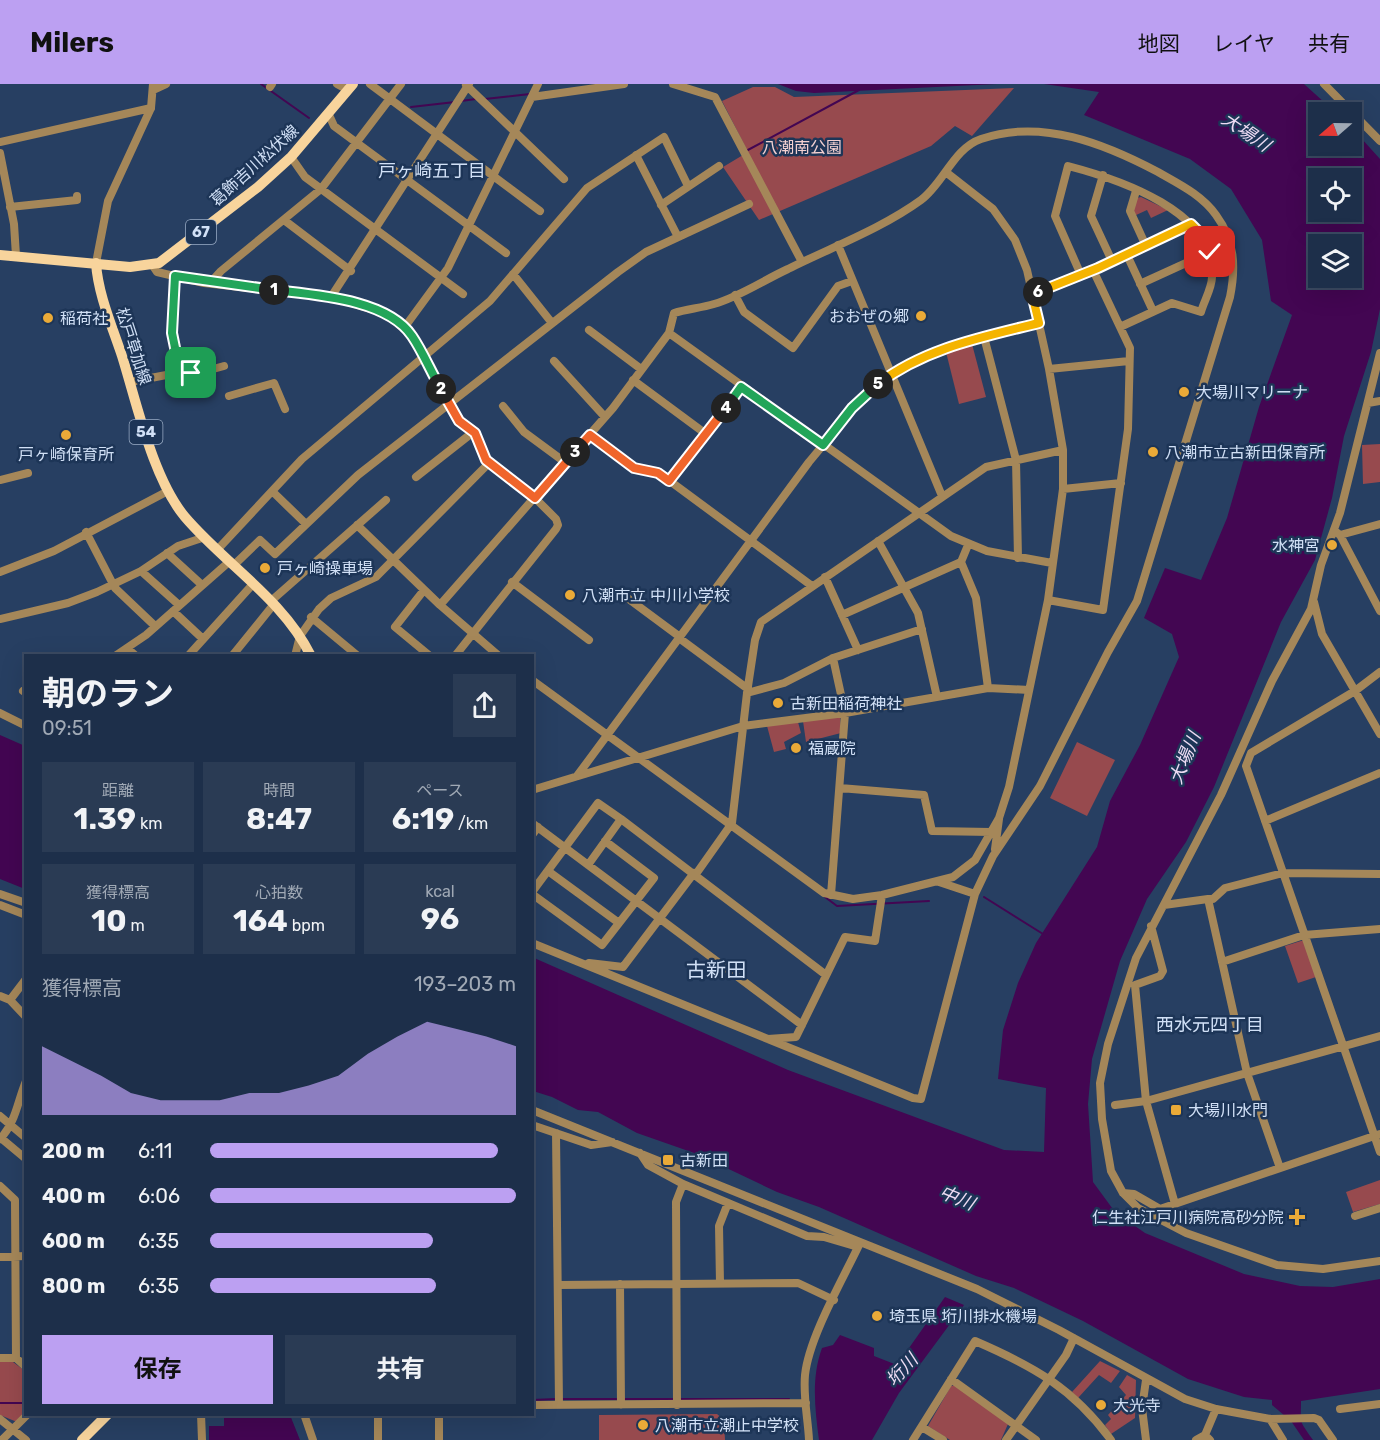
<!DOCTYPE html>
<html lang="ja">
<meta charset="utf-8">
<style>
:root{--surface:#1d2f4a;--page:#2a3b54;--text:#f1f3f6;--muted:#a0a9b5;--line:#3b4a62;--accent:#bca0f2}
body{margin:0;font-family:Rubik,"Noto Sans JP",sans-serif;background:var(--page);color:var(--text);height:100vh;display:flex;flex-direction:column;font-size:22px;white-space:nowrap}
*{box-sizing:border-box;margin:0}
p{font-size:20px;color:var(--muted)}
.icon{flex:none;width:33px;height:33px;fill:none;stroke:currentColor;stroke-width:2;stroke-linecap:round;stroke-linejoin:round}
.map{position:relative;flex:1;overflow:hidden}
.details{position:absolute;left:24px;top:570px;width:510px;height:762px;display:flex;flex-direction:column;background:var(--surface);border-radius:0px;box-shadow:0 6px 24px #0002,0 0 0 2px var(--line)}
.details>*{flex:none}
.needle{width:39px;rotate:250deg}
.fabs{position:absolute;left:1308px;top:18px;display:grid;gap:12px}
.fabs a{display:grid;place-items:center;width:54px;height:54px;border-radius:0px;background:var(--surface);box-shadow:0 6px 24px #0002,0 0 0 2px var(--line);font-size:30px}
.pin{position:absolute;display:grid;place-items:center;width:51px;height:51px;color:#fff;margin:-26px;border-radius:12px;box-shadow:0 3px 9px #0006}
.km{position:absolute;width:30px;height:30px;margin:-15px;border-radius:50%;background:#222;color:#fff;font-size:16px;line-height:30px;text-align:center}
.round{display:grid;place-items:center;flex:none;width:63px;height:63px;border-radius:0px;background:var(--page)}
.summary{display:flex;align-items:center;justify-content:space-between;height:102px;padding:0 18px}
h1{font-size:33px;font-weight:700;line-height:45px}
.figures{display:grid;grid-template-columns:repeat(3,1fr);gap:9px;height:102px;padding:6px 18px}
.figures div{display:grid;align-content:center;border-radius:0px;background:var(--page);text-align:center}
.figures b{font-size:30px;font-weight:700}
.figures small{font-size:16px;font-weight:400}
.figures p{font-size:16px}
.chart{height:168px;padding:12px 18px}
.chart p{display:flex;justify-content:space-between}
.chart svg{width:100%;height:108px;margin-top:6px;fill:var(--accent);opacity:.7}
.button{display:flex;gap:12px;margin-top:auto;padding:12px 18px}
.button a{flex:1;height:69px;border-radius:0px;background:var(--accent);color:#111;font-size:24px;font-weight:700;line-height:69px;text-align:center}
.button a+a{background:var(--page);color:var(--text)}
ul{padding:0 18px;list-style:none;font-size:20px}
li{display:grid;grid-template-columns:96px 72px 1fr;align-items:center;height:45px}
li i{height:15px;border-radius:8px;background:var(--accent)}
header{display:flex;align-items:center;gap:36px;box-sizing:border-box;height:84px;padding:0 30px;background:var(--accent);color:#111}
header strong{font-size:28px}
nav{display:flex;gap:33px;margin-inline-start:auto;font-size:21px}
.map>svg:first-child{display:block}
.green{fill:#974a4e}
.water{fill:#430652;fill-rule:evenodd}
.lines{fill:none;stroke-linecap:round;stroke-linejoin:round}
.stream{stroke:#430652;stroke-width:2}
.minor{stroke:#a58759;stroke-width:8}
.major{stroke:#f8d49c;stroke-width:10}
.split-1-casing{stroke:#fff;stroke-width:12}
.split-2-casing{stroke:#fff;stroke-width:12}
.split-3-casing{stroke:#fff;stroke-width:12}
.split-4-casing{stroke:#fff;stroke-width:12}
.split-5-casing{stroke:#fff;stroke-width:12}
.split-6-casing{stroke:#fff;stroke-width:12}
.split-7-casing{stroke:#fff;stroke-width:12}
.split-1{stroke:#22a559;stroke-width:8}
.split-2{stroke:#22a559;stroke-width:8}
.split-3{stroke:#f0652b;stroke-width:8}
.split-4{stroke:#f0652b;stroke-width:8}
.split-5{stroke:#22a559;stroke-width:8}
.split-6{stroke:#f5b400;stroke-width:8}
.split-7{stroke:#f5b400;stroke-width:8}
.poi-dot{fill:#eaaa38;stroke:#1d3557;stroke-width:2}
.labels{text-anchor:middle;stroke-width:5;stroke-linejoin:round;paint-order:stroke}
.shield{fill:#1d3557;stroke:#9badc6;stroke-width:1.5}
.shield-label{font-size:15px;font-weight:bold;fill:#d1e0f6}
.park-label{font-size:16px;fill:#f3d1d1;stroke:#1d3557}
.street-label{font-size:16px;fill:#d1e0f6;stroke:#1d3557}
.poi-label{font-size:16px;fill:#d1e0f6;stroke:#1d3557;text-anchor:start}
.water-label{font-size:18px;font-style:italic;fill:#eedcf4;stroke:#1d3557}
.neighbourhood-label{font-size:18px;fill:#d1e0f6;stroke:#1d3557}
.quarter-label{font-size:20px;fill:#d1e0f6;stroke:#1d3557}
</style>
<header>
<strong>Milers</strong>
<nav><a>地図</a><a>レイヤ</a><a>共有</a></nav>
</header>
<div class="map">
<svg width="1380" height="1356" viewBox="0 0 1380 1356">
<rect width="100%" height="100%" fill="#273f62"/>
<!-- green -->
<path class="green" d="M753,3H775L794,13L1014,4L972,52L955,42L931,62L759,136L723,83L748,68L722,17Z
M1141,113L1168,126L1151,134L1147,126L1134,132L1132,128L1137,114Z
M972,260L986,313L959,320L946,268Z
M1380,360V398L1363,400L1362,361Z
M840,632L841,649L806,658L803,637Z
M798,638L801,649L784,658L786,665L774,668L767,642Z
M1077,658L1115,676L1087,732L1050,714Z
M1304,856L1316,893L1298,899L1285,862Z
M1380,1096V1120L1353,1128L1346,1108Z
M1100,1277L1120,1287L1111,1299L1099,1291L1078,1314L1072,1308Z
M0,1278H13L25,1287V1329L17,1338L0,1331Z
M1127,1291L1136,1296L1135,1334L1111,1350L1105,1341L1111,1335L1108,1331L1126,1311L1119,1303Z
M955,1301L1008,1340L1001,1356H950L928,1342L951,1302Z
M717,1330L724,1336L725,1356H599V1331Z"/>
<!-- water -->
<path class="water" d="M778,0H997L814,9L796,7Z
M1044,0H1304L1335,28H1318V62H1352V44L1380,75V225L1371,268L1344,352L1332,414L1315,476L1281,538L1214,703L1186,758L1147,815L1120,877L1092,975L1088,1020L1093,1098L1115,1128L1145,1149L1244,1190L1300,1202L1333,1203L1380,1195V1305L1301,1317C1301,1341 1298,1334 1313,1356H1304L1291,1337L1272,1321V1316L1244,1313L1188,1295L1083,1237L1014,1204L976,1192L819,1123L777,1108L697,1070L637,1049L598,1028L578,1026L552,1013L533,1007L532,873L788,986L1004,1066L1044,1068L1046,1004L998,995L1003,946L1018,899L1036,859L1097,763L1110,717L1140,661L1179,573L1172,550L1144,534L1165,484L1201,496L1227,434L1259,323L1292,231L1271,217L1262,156L1231,105L1190,75L1084,31L1099,8ZM1318,94H1352V128H1318ZM1318,160H1352V194H1318Z
M0,651L25,662V805L0,795Z
M945,1213L964,1221L899,1309L872,1356H819C815,1325 811,1294 822,1264L833,1261L840,1251L874,1264V1272L897,1281Z
M224,1331H290L300,1356H209V1342H224Z"/>
<g class="lines">
<!-- stream -->
<path class="stream" d="M261,0L309,34
M485,15L530,10
M461,17L476,15
M411,23L455,18
M746,67L859,6
M825,813L837,822L929,817
M984,813L1043,850
M562,1315H674
M679,1315H789
M532,1316L557,1315
M0,1319H26"/>
<!-- minor -->
<path class="minor" d="M337,0L348,6
M370,0L540,127
M673,0L715,13L802,178
M1324,0L1380,57
M466,1L564,95
M270,3L272,0
M153,6L166,0
M532,13L624,0
M329,31L334,42L506,169
M0,58L151,24
M0,69L14,140L16,172
M636,71L678,153
M291,73L305,93L463,210
M1103,91L1091,132L1112,177
M1136,107L1130,127L1146,162
M661,121L719,82
M10,123L77,116V112
M284,136L351,187
M838,161L942,412
M1127,171L1153,227
M96,179L108,117L151,24L153,0
M153,182L157,188L204,199L331,213L387,230L411,251L459,337L475,349L486,376L535,414L556,435L558,441L556,445L455,572
M513,190L552,239
M1081,191L1055,132L1068,82C1118,95 1218,128 1212,193C1212,204 1204,217 1201,228L1172,219L1120,243
M175,192L172,249L180,288
M210,199L221,187L321,105L401,0
M1140,200L1210,168
M1032,210L1093,186L1191,140
M735,211L744,228L793,264L838,202L852,197
M331,213L469,0
M404,244L448,184L538,0
M589,246L641,285
M669,249L951,452L987,467L1052,479
M984,253L1016,376L1018,474
M1380,269L1340,429L1321,481L1311,525L1272,597L1221,711L1136,874L1108,960L1100,999L1102,1035L1111,1087L1123,1109L1138,1124L1186,1149L1277,1181L1323,1185L1380,1177
M554,277L605,333
M1049,285L1129,277
M633,296L706,350
M130,298L187,287L195,290L224,282
M229,312L274,299L285,325
M1368,319L1380,317
M503,322L524,348L566,379
M590,351L634,384L659,389L812,502
M416,393L472,349
M0,396L28,389
M669,397L741,303
M1063,405L1121,399
M272,407L306,440
M357,441L440,521L499,572
M86,448L115,504L155,542
M1336,448L1340,451L1380,440
M1340,451L1380,527
M878,457L918,529L937,613
M968,461L961,478L976,514L988,604
M218,465L302,375L490,217L587,104L664,53L688,102
M167,469L202,501
M234,481L260,456L275,470L358,391L618,188L646,168L749,120
M141,487L179,521
M0,488L54,467L168,407
M825,493L858,566
M512,498L589,556
M424,506L395,543L430,572
M622,510L680,553
M1048,516L1103,526L1128,345L1130,264L1093,186
M271,517L386,416
M1314,518L1322,550L1380,650
M440,521L613,324L669,249L674,229C687,225 701,224 714,220C739,213 764,196 788,185C832,163 881,145 921,116C943,100 954,64 981,55C1042,34 1105,60 1158,88C1179,100 1202,111 1216,131C1235,157 1236,183 1230,213L1137,517L1108,568L1040,702L993,772L975,810L921,1015L913,1014L532,859
M173,527L203,555
M842,531L961,478
M311,533L358,572
M0,535L68,519L97,508L141,487L178,462L205,453
M679,554L748,605
M127,564L136,572
M115,572L146,551L230,477
M188,572L253,500
M232,572L274,520
M295,572L300,552L319,525L331,514L376,493L489,379
M1380,588L1355,607L1251,669L1246,682L1380,1068
M532,596L824,809L853,815L882,811L953,793L975,776L999,734L1009,703L1048,516L1063,405V366L1049,285L1027,186L1015,156L993,125L947,89
M23,607L26,609
M747,609L784,599L833,574L922,545
M0,629L26,642
M577,692L809,378L864,312L902,283L933,268L1039,239
M840,704L924,711L932,747L991,748
M532,706L743,642L845,629L988,604L1029,606
M1265,737L1380,689
M532,739L802,941
M532,751L538,743
M995,765L999,735
M588,781L621,735L826,891
M548,787L619,839
M696,790L732,739L747,609L755,556L761,538L986,383L1063,366
M939,798L975,810
M532,808L598,719L621,735
M0,810L26,819
M532,810L602,861L654,794L605,757
M831,811L845,629L833,574
M1208,815H1213L1225,804L1283,789L1380,790
M0,821L26,831
M1164,821L1208,815L1247,989L1280,1084
M1151,842L1163,887L1160,892L1135,901L1146,1017L1175,1120
M1222,878L1304,851L1380,845
M589,879L623,883L694,789
M0,912L10,916L26,933
M10,916L26,895
M768,955L796,953L845,853L875,857L882,811
M1115,1021L1146,1017L1380,952
M532,1026L977,1205L1059,1246L1185,1315L1216,1325L1270,1335L1314,1334L1319,1336L1333,1356
M0,1032L26,1054
M532,1041L591,1061L612,1058
M556,1049L559,1320
M1,1054L26,1075
M0,1055C16,1038 17,1019 26,997
M640,1069L648,1081L683,1100L807,1152L824,1153L858,1163
M0,1102L15,1116L16,1274
M1123,1109L1134,1110L1160,1125L1380,1050
M1355,1132L1380,1124
M0,1173L26,1172
M720,1199L719,1142L728,1119
M620,1200L621,1321
M558,1201L798,1199L834,1216
M0,1274H16L26,1283
M951,1295L1036,1356
M1146,1296L1142,1324L1146,1356
M532,1321L806,1319
M677,1321L676,1118L683,1100
M1340,1325L1380,1320
M201,1330L202,1356
M304,1330L313,1356
M378,1330V1356
M439,1330V1356
M0,1335L26,1356
M1270,1335L1283,1356
M922,1343L943,1356
M1205,1351L1216,1325
M2,1356L28,1330
M809,1356C808,1335 803,1313 805,1291C809,1253 843,1195 860,1159
M913,1356L975,1257C1033,1282 1073,1304 1111,1356
M1006,1356L1066,1271L1074,1254
M1196,1356L1205,1351L1210,1356"/>
<!-- major -->
<path class="major" d="M0,171L130,183L159,179L258,103L291,73L353,0
M96,179C98,210 112,242 122,272C137,320 153,395 185,433C225,480 283,515 311,572
M82,1356L108,1330"/>
</g>
<g class="lines">
<defs>
<path id="split-1" d="M191,289L180,288L172,249L175,192L274,206"/>
<path id="split-2" d="M274,206C315,211 387,215 412,252C423,268 431,288 441,305"/>
<path id="split-3" d="M441,305L459,337L475,349L486,376L535,414L575,368"/>
<path id="split-4" d="M575,368L590,351L634,384L658,389L669,397L726,324"/>
<path id="split-5" d="M726,324L741,303L823,361L852,324L878,300"/>
<path id="split-6" d="M878,300C925,264 983,253 1039,239L1032,210L1038,208"/>
<path id="split-7" d="M1038,208L1098,184L1191,140L1202,151L1210,168"/>
</defs>
<!-- split-1 casing -->
<use href="#split-1" class="split-1-casing"/>
<!-- split-2 casing -->
<use href="#split-2" class="split-2-casing"/>
<!-- split-3 casing -->
<use href="#split-3" class="split-3-casing"/>
<!-- split-4 casing -->
<use href="#split-4" class="split-4-casing"/>
<!-- split-5 casing -->
<use href="#split-5" class="split-5-casing"/>
<!-- split-6 casing -->
<use href="#split-6" class="split-6-casing"/>
<!-- split-7 casing -->
<use href="#split-7" class="split-7-casing"/>
<!-- split-1 -->
<use href="#split-1" class="split-1"/>
<!-- split-2 -->
<use href="#split-2" class="split-2"/>
<!-- split-3 -->
<use href="#split-3" class="split-3"/>
<!-- split-4 -->
<use href="#split-4" class="split-4"/>
<!-- split-5 -->
<use href="#split-5" class="split-5"/>
<!-- split-6 -->
<use href="#split-6" class="split-6"/>
<!-- split-7 -->
<use href="#split-7" class="split-7"/>
</g>
<!-- markers -->
<g class="poi-dot">
<circle cx="921" cy="232" r="6"/>
<circle cx="48" cy="234" r="6"/>
<circle cx="1184" cy="308" r="6"/>
<circle cx="66" cy="351" r="6"/>
<circle cx="1153" cy="368" r="6"/>
<circle cx="1332" cy="461" r="6"/>
<circle cx="265" cy="484" r="6"/>
<circle cx="570" cy="511" r="6"/>
<circle cx="778" cy="619" r="6"/>
<circle cx="796" cy="664" r="6"/>
<rect x="1170" y="1020" width="12" height="12" rx="3"/>
<rect x="662" y="1070" width="12" height="12" rx="3"/>
<path d="M1294 1124h6v6h6v6h-6v6h-6v-6h-6v-6h6z"/>
<circle cx="877" cy="1232" r="6"/>
<circle cx="1101" cy="1321" r="6"/>
<circle cx="643" cy="1341" r="6"/>
</g>
<g class="labels">
<!-- shield labels -->
<g class="shield">
<rect x="186" y="136" width="30" height="24" rx="4.5"/>
<rect x="129.5" y="336" width="33" height="24" rx="4.5"/>
</g>
<g class="shield-label">
<text x="201" y="153">67</text>
<text x="146" y="353">54</text>
</g>
<!-- park labels -->
<g class="park-label">
<text x="802" y="69">八潮南公園</text>
</g>
<!-- street labels -->
<g class="street-label">
<text transform="translate(254 81) rotate(-42)" y="6">葛飾吉川松伏線</text>
<text transform="translate(134 262) rotate(72)" y="6">松戸草加線</text>
</g>
<!-- poi labels -->
<g class="poi-label">
<text x="909" y="238" text-anchor="end">おおぜの郷</text>
<text x="60" y="240">稲荷社</text>
<text x="1196" y="314">大場川マリーナ</text>
<text x="1165" y="374">八潮市立古新田保育所</text>
<text x="66" y="376" text-anchor="middle">戸ヶ崎保育所</text>
<text x="1320" y="467" text-anchor="end">水神宮</text>
<text x="277" y="490">戸ヶ崎操車場</text>
<text x="582" y="517">八潮市立 中川小学校</text>
<text x="790" y="625">古新田稲荷神社</text>
<text x="808" y="670">福蔵院</text>
<text x="1188" y="1032">大場川水門</text>
<text x="680" y="1082">古新田</text>
<text x="1284" y="1139" text-anchor="end">仁生社江戸川病院高砂分院</text>
<text x="889" y="1238">埼玉県 垳川排水機場</text>
<text x="1113" y="1327">大光寺</text>
<text x="655" y="1347">八潮市立潮止中学校</text>
</g>
<!-- water labels -->
<g class="water-label">
<text transform="translate(1246 48) rotate(34)" y="6">大場川</text>
<text transform="translate(1185 674) rotate(-68)" y="6">大場川</text>
<text transform="translate(957 1114) rotate(22)" y="6">中川</text>
<text transform="translate(902 1286) rotate(-47)" y="6">垳川</text>
</g>
<!-- neighbourhood labels -->
<g class="neighbourhood-label">
<text x="432" y="93">戸ヶ崎五丁目</text>
<text x="1210" y="947">西水元四丁目</text>
</g>
<!-- quarter labels -->
<g class="quarter-label">
<text x="716" y="893">古新田</text>
</g>
</g>
</svg>
<div class="fabs">
<a><svg class="needle" viewBox="-14 -14 28 28"><path d="M0-13l5 13h-10z" fill="#e53935"/><path d="M0 13l5-13h-10z" fill="#a0a9b5"/></svg></a>
<a><svg class="icon" aria-label="locate" viewBox="0 0 24 24"><circle cx="12" cy="12" r="6"/><path d="M12 2v4M12 18v4M2 12h4M18 12h4"/></svg></a>
<a><svg class="icon" aria-label="layers" viewBox="0 0 24 24"><path d="M12 4l9 5-9 5-9-5zM3 14l9 5 9-5"/></svg></a>
</div>
<div class="pin" style="left:191px;top:289px;background:#1e9e55"><svg class="icon" aria-label="arrive" viewBox="0 0 24 24"><path d="M6 21V4h12l-3 4 3 4H6"/></svg></div>
<div class="pin" style="left:1210px;top:168px;background:#d93025"><svg class="icon" aria-label="check" viewBox="0 0 24 24"><path d="M5 12l5 5 9-10"/></svg></div>
<b class="km" style="left:274px;top:206px">1</b>
<b class="km" style="left:441px;top:305px">2</b>
<b class="km" style="left:575px;top:368px">3</b>
<b class="km" style="left:726px;top:324px">4</b>
<b class="km" style="left:878px;top:300px">5</b>
<b class="km" style="left:1038px;top:208px">6</b>
<section class="details">
<div class="summary"><div><h1>朝のラン</h1><p>09:51</p></div><a class="round"><svg class="icon" aria-label="share" viewBox="0 0 24 24"><path d="M12 15V3M7 8l5-5 5 5M5 13v7h14v-7"/></svg></a></div>
<div class="figures">
<div><p>距離</p><b>1.39<small> km</small></b></div>
<div><p>時間</p><b>8:47</b></div>
<div><p>ペース</p><b>6:19<small> /km</small></b></div>
</div>
<div class="figures">
<div><p>獲得標高</p><b>10<small> m</small></b></div>
<div><p>心拍数</p><b>164<small> bpm</small></b></div>
<div><p>kcal</p><b>96</b></div>
</div>
<div class="chart"><p><span>獲得標高</span>193–203 m</p>
<svg viewBox="0 0 160 44" preserveAspectRatio="none"><path d="M0 44V16L10 22L20 28L30 35L40 38L50 38L60 38L70 35L80 35L90 32L100 28L110 19L120 12L130 6L140 9L150 12L160 16V44z"/></svg>
</div>
<ul>
<li><b>200 m</b>6:11<i style="width:94%"></i></li>
<li><b>400 m</b>6:06<i style="width:100%"></i></li>
<li><b>600 m</b>6:35<i style="width:73%"></i></li>
<li><b>800 m</b>6:35<i style="width:74%"></i></li>
</ul>
<div class="button"><a>保存</a><a>共有</a></div>
</section>
</div>
